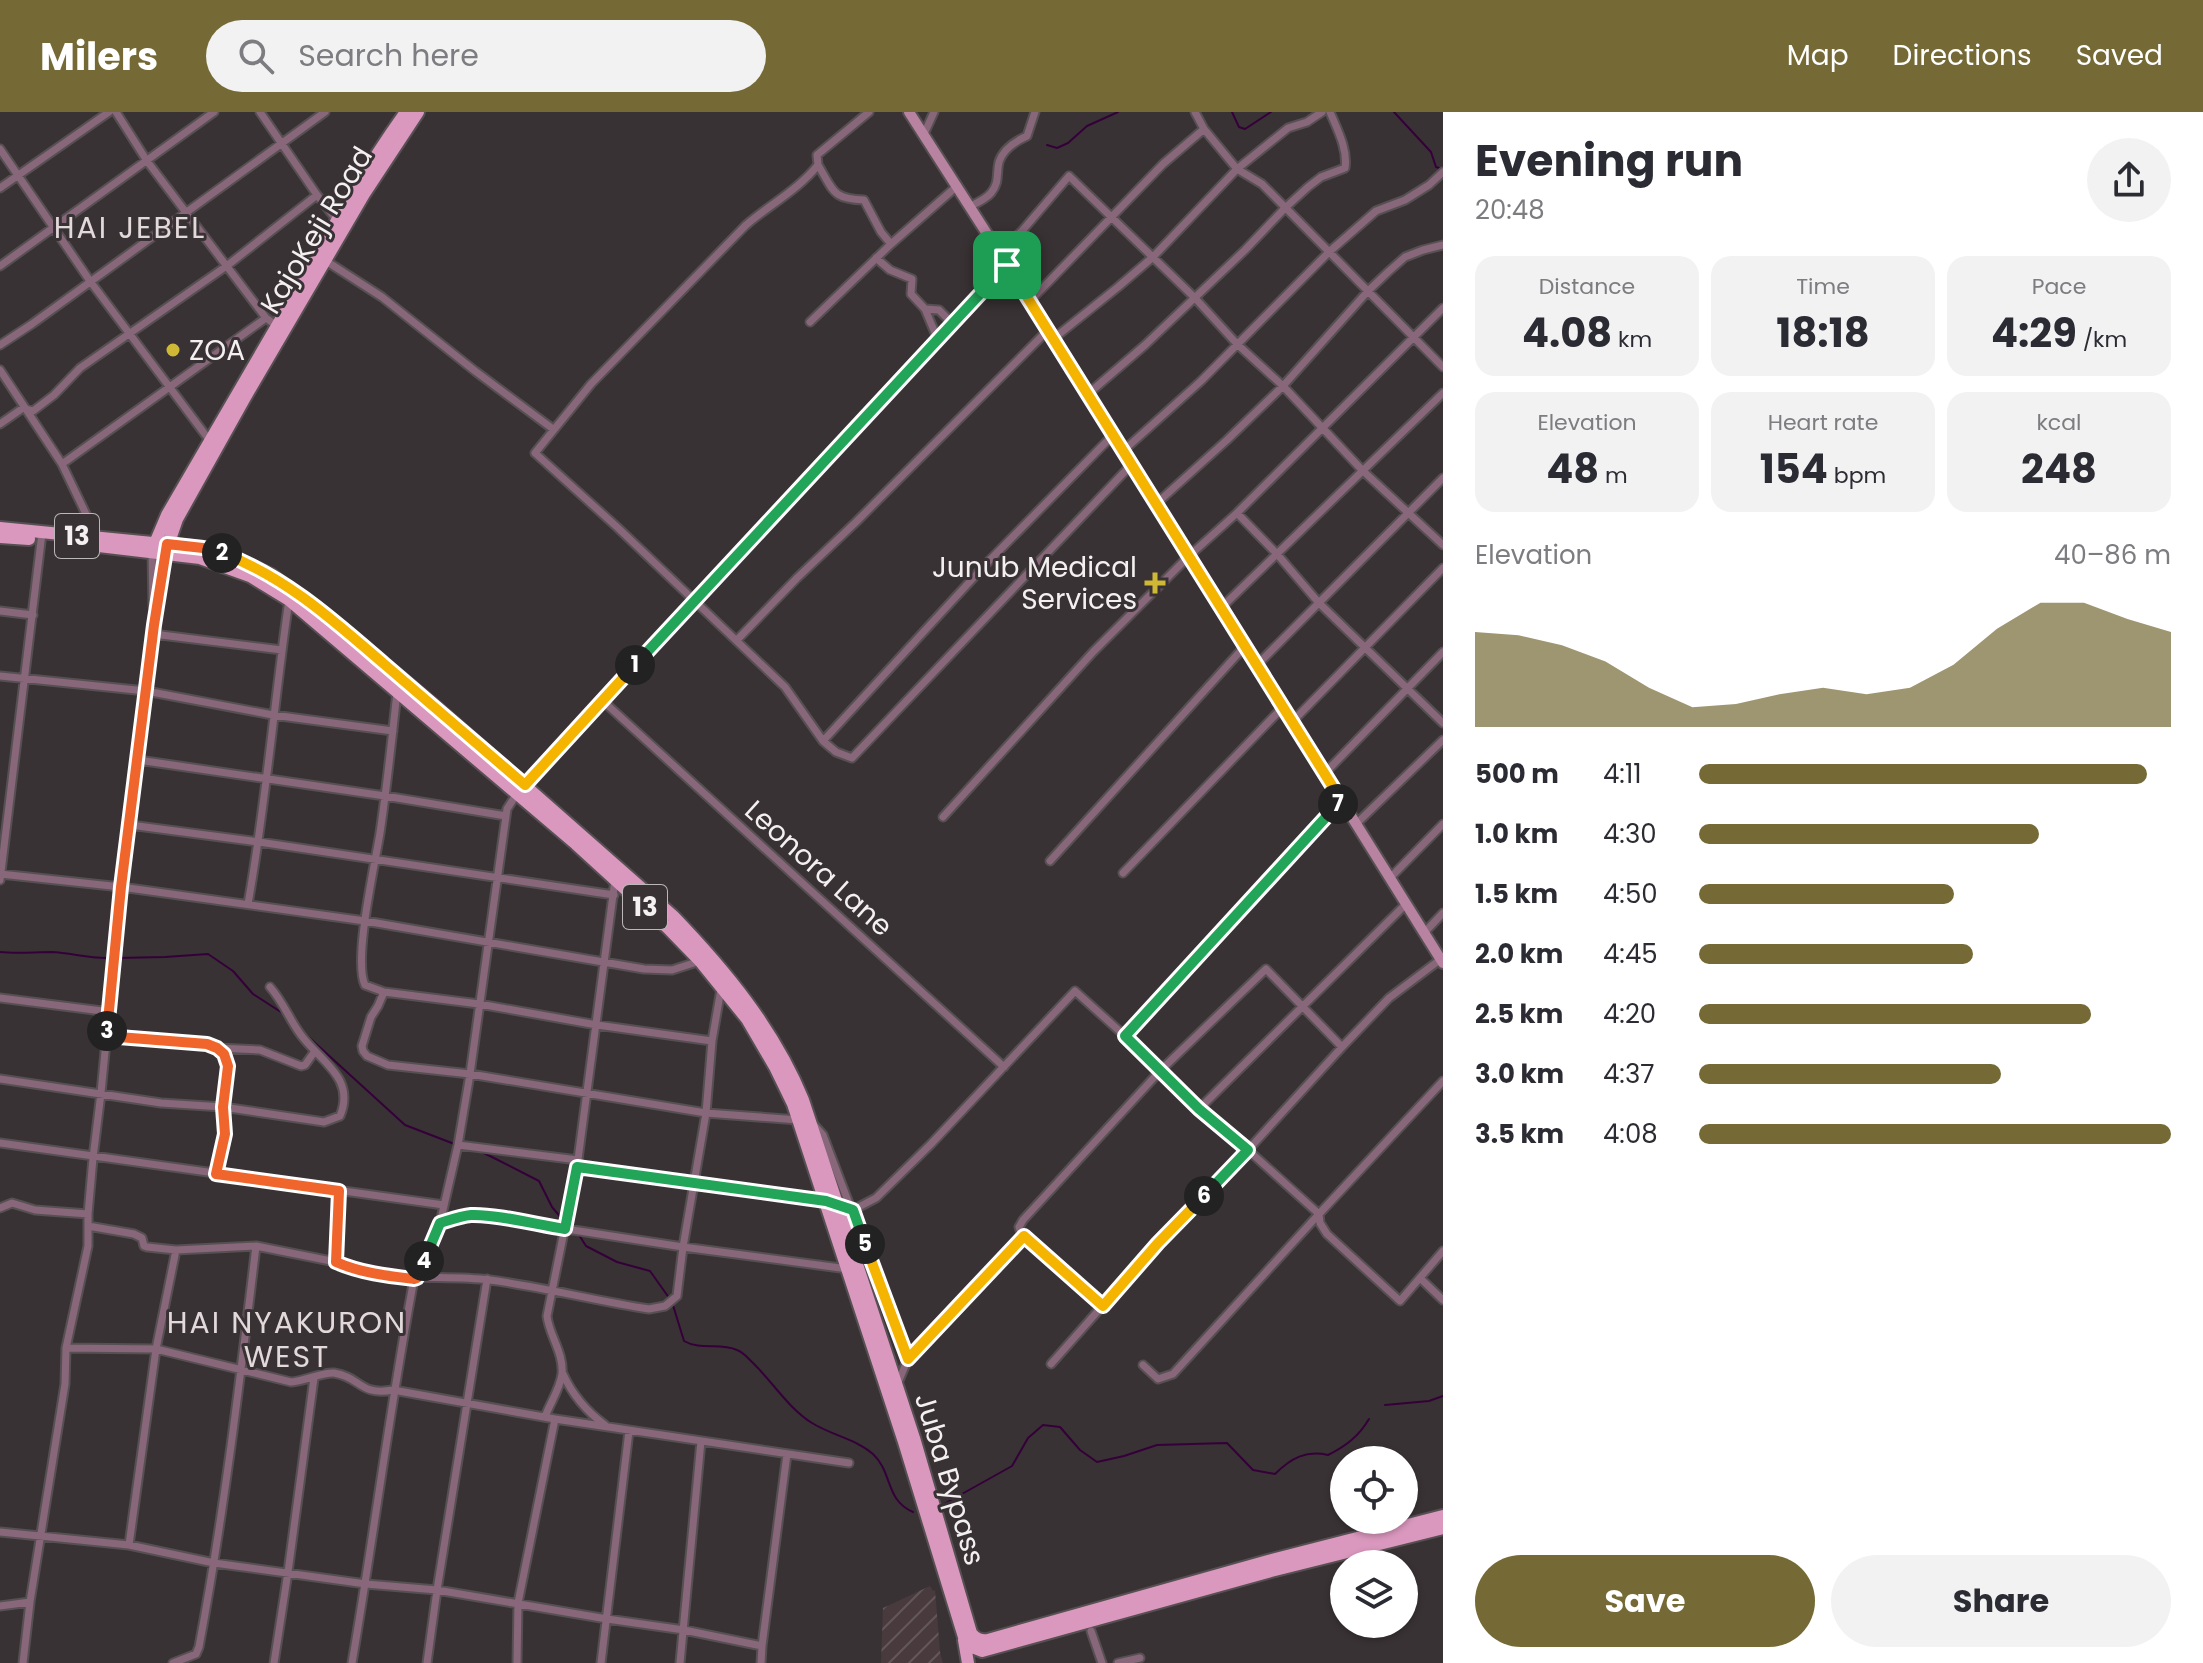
<!DOCTYPE html>
<meta charset="utf-8">
<style>
:root{--surface:#fff;--page:#f2f2f3;--text:#2b2b33;--muted:#7c7c81;--accent:#756a35}
body{margin:0;font-family:Poppins,sans-serif;background:var(--page);color:var(--text);height:100vh;display:flex;flex-direction:column;font-size:30px;white-space:nowrap}
*{box-sizing:border-box;margin:0}
p{font-size:26px;color:var(--muted)}
.icon{flex:none;width:44px;height:44px;fill:none;stroke:currentColor;stroke-width:2;stroke-linecap:round;stroke-linejoin:round}
.map{position:relative;flex:1;overflow:hidden}
.side{display:flex;flex-direction:column;background:var(--surface);width:760px}
.side>*{flex:none}
.tools{position:absolute;left:1330px;top:1334px;display:grid;gap:16px}
.tools a{display:grid;place-items:center;width:88px;height:88px;border-radius:50%;background:var(--surface);box-shadow:0 2px 6px #0004;font-size:40px}
.pin{position:absolute;display:grid;place-items:center;width:68px;height:68px;color:#fff;margin:-34px;border-radius:16px;box-shadow:0 4px 12px #0006}
.km{position:absolute;width:40px;height:40px;margin:-20px;border-radius:50%;background:#222;color:#fff;font-size:22px;line-height:40px;text-align:center}
.round{display:grid;place-items:center;flex:none;width:84px;height:84px;border-radius:42px;background:var(--page)}
.overview{display:flex;align-items:center;justify-content:space-between;height:136px;padding:0 32px}
h1{font-size:44px;font-weight:700;line-height:60px}
.metrics{display:grid;grid-template-columns:repeat(3,1fr);gap:12px;height:136px;padding:8px 32px}
.metrics div{display:grid;align-content:center;border-radius:20px;background:var(--page);text-align:center}
.metrics b{font-size:40px;font-weight:700}
.metrics small{font-size:22px;font-weight:400}
.metrics p{font-size:22px}
.chart{height:224px;padding:16px 32px}
.chart p{display:flex;justify-content:space-between}
.chart svg{width:100%;height:144px;margin-top:8px;fill:var(--accent);opacity:.7}
.button{display:flex;gap:16px;margin-top:auto;padding:16px 32px}
.button a{flex:1;height:92px;border-radius:48px;background:var(--accent);color:#fff;font-size:32px;font-weight:700;line-height:92px;text-align:center}
.button a+a{background:var(--page);color:var(--text)}
ul{padding:0 32px;list-style:none;font-size:26px}
li{display:grid;grid-template-columns:128px 96px 1fr;align-items:center;height:60px}
li i{height:20px;border-radius:10px;background:var(--accent)}
header{display:flex;align-items:center;gap:48px;box-sizing:border-box;height:112px;padding:0 40px;background:var(--accent);color:#fff}
header strong{font-size:38px}
nav{display:flex;gap:44px;margin-inline-start:auto;font-size:28px}
.search{width:560px;height:72px;background:var(--page);display:flex;align-items:center;gap:20px;box-sizing:border-box;padding:0 28px;border-radius:44px;color:var(--muted);font-size:30px}
main{display:flex;flex:1;min-height:0}
.map>svg:first-child{display:block}
.industrial{fill:url(#industrial-furrows)}
.lines{fill:none;stroke-linecap:round;stroke-linejoin:round}
.stream{stroke:#35003a;stroke-width:2}
.street-casing{stroke:#575052;stroke-width:11}
.secondary-casing{stroke:#575052;stroke-width:14}
.primary-casing{stroke:#575052;stroke-width:16}
.street{stroke:#88677a;stroke-width:7}
.secondary{stroke:#b783a1;stroke-width:10}
.primary{stroke:#db98bf;stroke-width:12}
.split-1-casing{stroke:#fff;stroke-width:16}
.split-2-casing{stroke:#fff;stroke-width:16}
.split-3-casing{stroke:#fff;stroke-width:16}
.split-4-casing{stroke:#fff;stroke-width:16}
.split-5-casing{stroke:#fff;stroke-width:16}
.split-6-casing{stroke:#fff;stroke-width:16}
.split-7-casing{stroke:#fff;stroke-width:16}
.split-8-casing{stroke:#fff;stroke-width:16}
.split-1{stroke:#22a559;stroke-width:10}
.split-2{stroke:#f5b400;stroke-width:10}
.split-3{stroke:#f0652b;stroke-width:10}
.split-4{stroke:#f0652b;stroke-width:10}
.split-5{stroke:#22a559;stroke-width:10}
.split-6{stroke:#f5b400;stroke-width:10}
.split-7{stroke:#22a559;stroke-width:10}
.split-8{stroke:#f5b400;stroke-width:10}
.poi-dot{fill:#d0b837;stroke:#393234;stroke-width:3}
.labels{text-anchor:middle;stroke-width:6;stroke-linejoin:round;paint-order:stroke}
.shield{fill:#393234;stroke:#bcb7b8;stroke-width:2}
.shield-label{font-size:26px;font-weight:bold;fill:#f4f0f1}
.street-label{font-size:28px;fill:#f4f0f1;stroke:#393234}
.poi-label{font-size:28px;fill:#f4f0f1;stroke:#393234;text-anchor:start}
.neighbourhood-label{font-size:30px;letter-spacing:2px;fill:#e2d9db;stroke:#393234}
</style>
<header>
<strong>Milers</strong>
<div class="search"><svg class="icon" aria-label="search" viewBox="0 0 24 24"><circle cx="10" cy="10" r="6"/><path d="M15 15l6 6"/></svg>Search here</div>
<nav><a>Map</a><a>Directions</a><a>Saved</a></nav>
</header>
<main>
<div class="map">
<svg width="1443" height="1551" viewBox="0 0 1443 1551">
<defs>
<pattern id="industrial-furrows" width="10" height="10" patternUnits="userSpaceOnUse" patternTransform="scale(2)"><rect width="10" height="10" fill="#483a3d"/><path d="M-1 1l2-2M0 10L10 0M9 11l2-2" fill="none" stroke="#63575a"/></pattern>
</defs>
<rect width="100%" height="100%" fill="#393234"/>
<!-- industrial -->
<path class="industrial" d="M930,1474L933,1479L935,1478L940,1540L943,1551H881L883,1496Z"/>
<g class="lines">
<!-- stream -->
<path class="stream" d="M1232,0L1239,15L1245,17L1271,0
M1394,0L1431,40L1436,55L1442,57
M1047,33L1057,36L1068,31L1087,14L1118,0
M0,840C18,842 34,840 52,840C72,841 90,847 110,846
M116,846L165,845L208,842L233,859L253,882L284,902
M303,920L405,1013L457,1033
M482,1040L539,1069L552,1095L563,1108
M579,1123L586,1134L617,1150L650,1159L672,1190L684,1229C701,1239 720,1230 737,1238C743,1240 748,1246 752,1250C772,1269 788,1296 812,1311C831,1323 856,1327 873,1342C893,1361 885,1388 913,1400
M1385,1293L1429,1289L1443,1284
M944,1392L1012,1354L1028,1326L1043,1313L1060,1315L1080,1338L1097,1350L1124,1344L1157,1333L1227,1331L1253,1358L1275,1362C1291,1346 1306,1338 1328,1343C1346,1334 1359,1324 1369,1307"/>
<defs>
<path id="street" d="M116,0L147,49L266,206
M260,0L317,83L336,107
M869,0L817,43L818,53C798,78 769,93 745,114L591,272L535,341L617,415L785,575L823,629L836,640L852,646L1132,352
M1195,0L1204,17
M924,22L934,0
M0,37L90,169L210,329
M818,53C834,79 832,87 864,88L881,120L891,132
M0,76L109,0
M969,95C977,91 986,87 991,81C1000,70 996,62 999,50C1003,37 1016,29 1027,24L1035,0
M999,140L1022,119L1069,64L1195,186L1237,232L1283,274L1362,358L1443,433
M876,146L890,158L912,167L911,182L925,197L938,228
M326,149L382,185L475,259L553,317
M0,154L214,0
M1030,189L1163,52L1204,17L1237,57L1262,72L1443,255
M925,197L939,198L953,212
M810,210L891,132L956,75
M1053,227L1118,175L1153,145L1237,57L1288,16L1307,10L1322,0
M0,233L32,212L325,0
M0,258L62,352L97,425
M1088,282L1145,233L1245,138L1285,96L1308,75L1321,65L1345,56C1348,37 1337,17 1330,0
M0,312L23,296L33,299L54,283L80,256L228,153L317,83
M1123,339L1201,269L1329,140L1376,99L1405,88L1429,73L1443,60
M62,352L266,206L277,214
M1157,391L1227,328L1283,274L1368,179L1388,160L1405,145L1423,138L1443,133
M1237,401L1277,442L1319,491L1443,611
M152,439L153,494
M1221,496L1443,281
M0,499L33,503
M153,522L282,538
M737,528L797,466L856,410L1048,218
M1257,553L1443,366
M0,564L146,579L273,603L393,619
M397,580C392,627 387,674 380,721C375,752 353,848 365,873L384,880L479,892L597,913L712,929
M603,589L1004,955
M1293,609L1443,456
M823,629L987,451L1113,323
M138,648L385,684L506,704
M1325,661L1443,540
M943,705L1093,540L1189,444L1237,401L1443,196
M1356,712L1443,628
M130,713L259,730L614,783
M1050,749L1245,534
M1123,761L1283,595
M0,762L121,775L365,809L644,857L672,858L700,849
M1390,766L1443,712
M0,768L42,421
M248,792C266,692 274,590 289,488
M1424,821L1443,801
M384,880L378,894L371,905L362,934L363,939L367,944L388,953L470,962L706,1001L799,1008
M0,886L110,900
M106,924L207,932L217,936L224,942L228,954L223,995L225,1022L216,1062
M1125,924L1341,688
M217,936L260,938L301,954L305,953L315,939
M0,967L161,991L223,995L324,1010L340,1004C356,966 320,949 301,923C289,907 284,891 270,875
M1199,997L1406,792
M815,1014L823,1023L908,1247
M0,1031L444,1093
M458,1033L578,1048
M577,1055L826,1089
M838,1092L853,1098L876,1086L931,1032L1075,879L1125,924L1199,997L1248,1038L1319,1102L1443,969
M0,1096L12,1091L35,1098L88,1102
M1319,1102L1320,1111L1327,1122L1400,1189L1443,1139
M440,1111L471,1103L489,1105L683,1135L848,1157
M88,1114L134,1122L142,1126L144,1134L147,1135L176,1138L256,1134L336,1150C385,1172 438,1162 490,1168C543,1175 596,1189 649,1197L665,1194L677,1184L683,1135L706,1001L712,929L721,877
M336,1150L339,1079
M417,1166L440,1111L458,1033L470,962L507,697L516,683L1007,153
M1420,1166L1443,1188
M1103,1194L1021,1121L1019,1115L1023,1108L1160,959L1266,857L1342,935
M66,1236L156,1237L291,1270C306,1269 322,1260 334,1261C361,1265 359,1284 393,1278L555,1307L849,1351
M1051,1252L1158,1131L1248,1038L1342,935L1389,886L1441,847
M1143,1253L1158,1267L1173,1262L1319,1102
M563,1262C573,1284 586,1299 605,1313
M897,1273L908,1247L1024,1124
M545,1305C550,1291 560,1277 562,1262C564,1241 549,1223 547,1204L577,1055L615,768
M0,1420L129,1433L214,1451L366,1472L437,1478L607,1507L684,1518L762,1534L761,1551
M129,1433L156,1237L176,1138
M30,1490L65,1272L66,1236L88,1134V1102L93,1046L101,981L121,775L154,513L166,440
M0,1494L30,1490L23,1551
M1091,1519L1102,1551
M762,1534L787,1342
M173,1551L196,1542L199,1535C224,1402 240,1268 256,1134
M274,1551L288,1460L314,1266
M352,1551C374,1423 390,1294 414,1167
M427,1551L437,1478L487,1167
M517,1551L518,1491L555,1307
M601,1551L629,1319
M680,1551L701,1329
M1118,1551L1140,1546"/>
<path id="secondary" d="M909,0L1007,153L1443,851"/>
<path id="primary" d="M0,416L203,436L235,446L271,463L322,500L439,598L673,804C725,858 774,917 803,988L914,1326L971,1521C976,1527 980,1529 988,1528L1268,1449L1443,1404
M0,425L29,427
M99,434L200,446L250,464L289,488L576,732L668,816L700,849L747,907L775,955L793,992L904,1330L964,1525L972,1535L982,1539L1271,1459L1443,1416
M153,436L167,403C203,340 241,277 277,214C319,141 357,68 406,0
M167,436L177,407L244,287L364,82L418,0
M964,1528L968,1551"/>
</defs>
<!-- street casing -->
<use href="#street" class="street-casing"/>
<!-- secondary casing -->
<use href="#secondary" class="secondary-casing"/>
<!-- primary casing -->
<use href="#primary" class="primary-casing"/>
<!-- street -->
<use href="#street" class="street"/>
<!-- secondary -->
<use href="#secondary" class="secondary"/>
<!-- primary -->
<use href="#primary" class="primary"/>
</g>
<g class="lines">
<defs>
<path id="split-1" d="M635,553L1007,153"/>
<path id="split-2" d="M222,441C286,465 334,509 384,552C431,592 478,633 525,673L635,553"/>
<path id="split-3" d="M107,919L121,775L154,513L167,432L203,436L222,441"/>
<path id="split-4" d="M107,919L106,924L207,932L217,936L224,942L228,954L223,995L225,1022L216,1062L339,1079L336,1150C361,1161 388,1164 414,1167L417,1166L424,1149"/>
<path id="split-5" d="M424,1149L440,1111C450,1108 460,1104 471,1103C497,1102 538,1113 565,1117L577,1055L826,1089L853,1098L865,1132"/>
<path id="split-6" d="M865,1132L908,1247L1024,1124L1103,1194L1158,1131L1204,1084"/>
<path id="split-7" d="M1204,1084L1248,1038L1199,997L1125,924L1338,692"/>
<path id="split-8" d="M1007,153L1341,688L1338,692"/>
</defs>
<!-- split-1 casing -->
<use href="#split-1" class="split-1-casing"/>
<!-- split-2 casing -->
<use href="#split-2" class="split-2-casing"/>
<!-- split-3 casing -->
<use href="#split-3" class="split-3-casing"/>
<!-- split-4 casing -->
<use href="#split-4" class="split-4-casing"/>
<!-- split-5 casing -->
<use href="#split-5" class="split-5-casing"/>
<!-- split-6 casing -->
<use href="#split-6" class="split-6-casing"/>
<!-- split-7 casing -->
<use href="#split-7" class="split-7-casing"/>
<!-- split-8 casing -->
<use href="#split-8" class="split-8-casing"/>
<!-- split-1 -->
<use href="#split-1" class="split-1"/>
<!-- split-2 -->
<use href="#split-2" class="split-2"/>
<!-- split-3 -->
<use href="#split-3" class="split-3"/>
<!-- split-4 -->
<use href="#split-4" class="split-4"/>
<!-- split-5 -->
<use href="#split-5" class="split-5"/>
<!-- split-6 -->
<use href="#split-6" class="split-6"/>
<!-- split-7 -->
<use href="#split-7" class="split-7"/>
<!-- split-8 -->
<use href="#split-8" class="split-8"/>
</g>
<!-- markers -->
<g class="poi-dot">
<circle cx="173" cy="238" r="8"/>
<path d="M1151 459h8v8h8v8h-8v8h-8v-8h-8v-8h8z"/>
</g>
<g class="labels">
<!-- shield labels -->
<g class="shield">
<rect x="55" y="402" width="44" height="44" rx="6"/>
<rect x="623" y="773" width="44" height="44" rx="6"/>
</g>
<g class="shield-label">
<text x="77" y="433">13</text>
<text x="645" y="804">13</text>
</g>
<!-- street labels -->
<g class="street-label">
<text transform="translate(316 118) rotate(-59)" y="10">KajoKeji Road</text>
<text transform="translate(819 756) rotate(42)" y="10">Leonora Lane</text>
<text transform="translate(950 1367) rotate(73)" y="10">Juba Bypass</text>
</g>
<!-- poi labels -->
<g class="poi-label">
<text x="189" y="248">ZOA</text>
<text x="1137" y="465" text-anchor="end">Junub Medical<tspan x="1137" dy="32">Services</tspan></text>
</g>
<!-- neighbourhood labels -->
<g class="neighbourhood-label">
<text x="130" y="126">HAI JEBEL</text>
<text x="287" y="1221">HAI NYAKURON<tspan x="287" dy="34">WEST</tspan></text>
</g>
</g>
</svg>
<div class="tools">
<a><svg class="icon" aria-label="locate" viewBox="0 0 24 24"><circle cx="12" cy="12" r="6"/><path d="M12 2v4M12 18v4M2 12h4M18 12h4"/></svg></a>
<a><svg class="icon" aria-label="layers" viewBox="0 0 24 24"><path d="M12 4l9 5-9 5-9-5zM3 14l9 5 9-5"/></svg></a>
</div>
<div class="pin" style="left:1007px;top:153px;background:#1e9e55"><svg class="icon" aria-label="arrive" viewBox="0 0 24 24"><path d="M6 21V4h12l-3 4 3 4H6"/></svg></div>
<b class="km" style="left:635px;top:553px">1</b>
<b class="km" style="left:222px;top:441px">2</b>
<b class="km" style="left:107px;top:919px">3</b>
<b class="km" style="left:424px;top:1149px">4</b>
<b class="km" style="left:865px;top:1132px">5</b>
<b class="km" style="left:1204px;top:1084px">6</b>
<b class="km" style="left:1338px;top:692px">7</b>
</div>
<section class="side">
<div class="overview"><div><h1>Evening run</h1><p>20:48</p></div><a class="round"><svg class="icon" aria-label="share" viewBox="0 0 24 24"><path d="M12 15V3M7 8l5-5 5 5M5 13v7h14v-7"/></svg></a></div>
<div class="metrics">
<div><p>Distance</p><b>4.08<small> km</small></b></div>
<div><p>Time</p><b>18:18</b></div>
<div><p>Pace</p><b>4:29<small> /km</small></b></div>
</div>
<div class="metrics">
<div><p>Elevation</p><b>48<small> m</small></b></div>
<div><p>Heart rate</p><b>154<small> bpm</small></b></div>
<div><p>kcal</p><b>248</b></div>
</div>
<div class="chart"><p><span>Elevation</span>40–86 m</p>
<svg viewBox="0 0 160 44" preserveAspectRatio="none"><path d="M0 44V15L10 16L20 19L30 24L40 32L50 38L60 37L70 34L80 32L90 34L100 32L110 25L120 14L130 6L140 6L150 11L160 15V44z"/></svg>
</div>
<ul>
<li><b>500 m</b>4:11<i style="width:95%"></i></li>
<li><b>1.0 km</b>4:30<i style="width:72%"></i></li>
<li><b>1.5 km</b>4:50<i style="width:54%"></i></li>
<li><b>2.0 km</b>4:45<i style="width:58%"></i></li>
<li><b>2.5 km</b>4:20<i style="width:83%"></i></li>
<li><b>3.0 km</b>4:37<i style="width:64%"></i></li>
<li><b>3.5 km</b>4:08<i style="width:100%"></i></li>
</ul>
<div class="button"><a>Save</a><a>Share</a></div>
</section>
</main>
